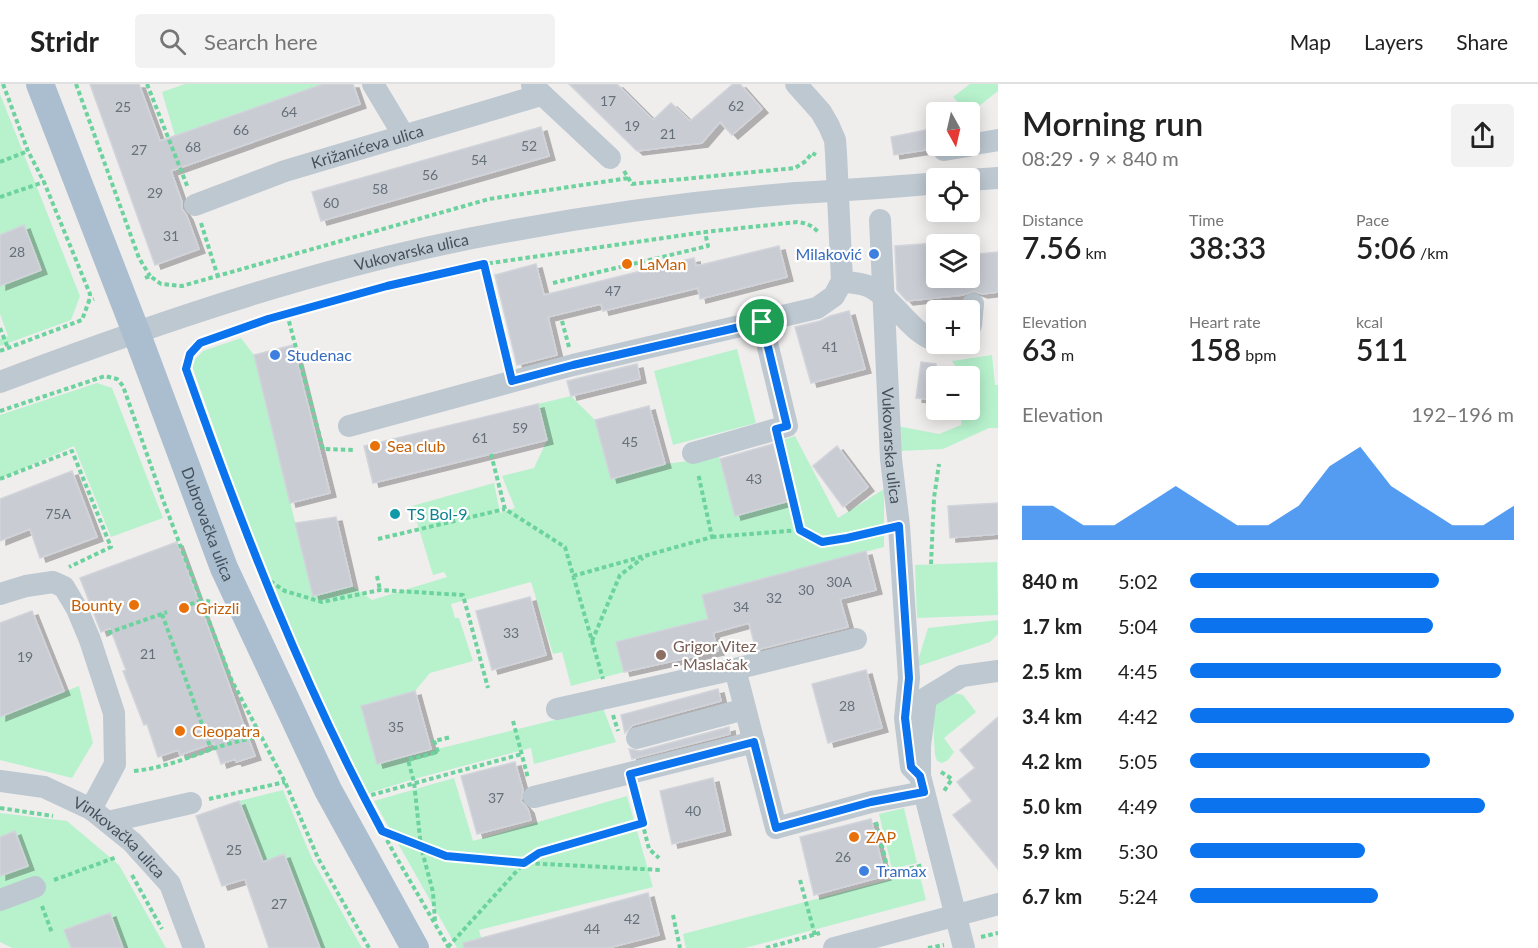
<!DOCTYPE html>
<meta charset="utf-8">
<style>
:root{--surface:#fff;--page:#f2f2f2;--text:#222;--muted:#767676;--line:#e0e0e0;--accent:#0b73ed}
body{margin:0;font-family:Lato,sans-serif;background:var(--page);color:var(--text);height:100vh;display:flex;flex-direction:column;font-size:22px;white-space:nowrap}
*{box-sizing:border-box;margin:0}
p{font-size:20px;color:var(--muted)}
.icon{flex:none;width:33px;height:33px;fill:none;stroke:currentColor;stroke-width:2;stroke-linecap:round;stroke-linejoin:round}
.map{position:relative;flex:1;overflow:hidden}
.sheet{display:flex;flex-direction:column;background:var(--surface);width:540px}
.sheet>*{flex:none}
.needle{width:39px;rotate:172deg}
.tools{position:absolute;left:926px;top:18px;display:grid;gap:12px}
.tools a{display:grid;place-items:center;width:54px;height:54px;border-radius:6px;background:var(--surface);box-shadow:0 3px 15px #0003;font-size:30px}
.pin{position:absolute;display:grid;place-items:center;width:51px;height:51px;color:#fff;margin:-26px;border:3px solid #fff;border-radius:50%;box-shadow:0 2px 6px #0007}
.round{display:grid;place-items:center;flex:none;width:63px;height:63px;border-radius:6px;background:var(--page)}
.summary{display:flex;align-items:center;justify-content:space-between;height:102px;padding:0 24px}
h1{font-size:33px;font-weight:600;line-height:45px}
.figures{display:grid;grid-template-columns:repeat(3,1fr);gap:9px;height:102px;padding:6px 24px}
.figures div{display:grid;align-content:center}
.figures b{font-size:30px;font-weight:600}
.figures small{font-size:16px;font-weight:400}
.figures p{font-size:16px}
.chart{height:168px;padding:12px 24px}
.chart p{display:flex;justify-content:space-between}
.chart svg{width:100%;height:108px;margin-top:6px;fill:var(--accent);opacity:.7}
ul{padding:0 24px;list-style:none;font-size:20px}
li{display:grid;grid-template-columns:96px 72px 1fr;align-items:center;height:45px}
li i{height:15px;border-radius:8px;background:var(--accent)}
header{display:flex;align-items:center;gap:36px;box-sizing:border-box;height:84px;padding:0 30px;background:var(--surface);border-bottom:2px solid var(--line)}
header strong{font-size:28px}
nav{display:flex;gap:33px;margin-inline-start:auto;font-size:21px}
.search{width:420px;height:54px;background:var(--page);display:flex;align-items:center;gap:15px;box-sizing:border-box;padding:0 21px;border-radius:6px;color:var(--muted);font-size:22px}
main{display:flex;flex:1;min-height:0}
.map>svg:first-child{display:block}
.green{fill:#b7f2cd}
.building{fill:#c9ccd3;stroke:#d1d4da;stroke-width:1.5;filter:url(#shadow)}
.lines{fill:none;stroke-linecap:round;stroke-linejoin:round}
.path{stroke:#6dd39e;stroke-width:4;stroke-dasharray:4.5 3;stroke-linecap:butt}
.minor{stroke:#bdc8d1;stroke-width:22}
.major{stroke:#abbecf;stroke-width:28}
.route-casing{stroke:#fff;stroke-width:12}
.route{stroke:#0b73ed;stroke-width:8}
.shop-dot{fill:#3f7fe0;stroke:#fff;stroke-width:2}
.food-dot{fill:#e8710a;stroke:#fff;stroke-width:2}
.culture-dot{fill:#0f9aa8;stroke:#fff;stroke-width:2}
.education-dot{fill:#8d6e63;stroke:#fff;stroke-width:2}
.labels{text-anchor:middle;stroke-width:4.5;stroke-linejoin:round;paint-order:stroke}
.number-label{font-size:14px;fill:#65707a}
.street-label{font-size:16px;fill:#44515c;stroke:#fff}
.shop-label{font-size:16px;fill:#366cbe;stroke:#fff;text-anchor:start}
.food-label{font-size:16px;fill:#c56008;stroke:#fff;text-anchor:start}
.culture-label{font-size:16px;fill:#0d838f;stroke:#fff;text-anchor:start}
.education-label{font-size:16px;fill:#785e54;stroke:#fff;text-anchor:start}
</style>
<header>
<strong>Stridr</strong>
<div class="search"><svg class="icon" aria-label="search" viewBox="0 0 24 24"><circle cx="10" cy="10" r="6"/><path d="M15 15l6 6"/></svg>Search here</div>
<nav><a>Map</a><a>Layers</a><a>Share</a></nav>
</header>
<main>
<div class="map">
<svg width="998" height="864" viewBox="0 0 998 864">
<defs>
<filter id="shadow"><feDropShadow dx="6" dy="4" stdDeviation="0" flood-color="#0004"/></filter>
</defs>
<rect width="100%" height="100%" fill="#f0eded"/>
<!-- green -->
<path class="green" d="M185,0H323L175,52L162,8Z
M970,0H998V7L969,30L953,13Z
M0,10L80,212L71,236L0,262V255L8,252L0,230Z
M241,254L254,271L313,511L352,502L372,516L447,493L444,488L433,491L412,422L494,399L500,429L515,424L502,392L534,384L547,356L538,320L571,312L595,336L611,395L665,380L719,373L735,432L788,417L773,359L795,352L838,434L884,405V463L702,511L708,535L616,559L624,588L571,602L562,568L553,570L531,498L451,520L455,534H459L473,577L430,589L415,607L361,622L377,680L603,624L616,658L534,680L531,664L414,695L366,710L295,553L242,423L191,279L203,267Z
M737,265L756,339L673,361L654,287Z
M992,271L995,301H998V344H989L943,365L899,367L897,342L939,350L961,341L962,326H969V292H962L952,277Z
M97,299L112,304L163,434L111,453L74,362L0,395V331Z
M997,478L998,531L917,534L915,481Z
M998,536V550L990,558L916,583L928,544Z
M79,602L93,659L72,694L0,676V633Z
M953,609L963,611L976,628L944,654L954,668L948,676L942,679L937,677L935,671L932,622Z
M454,694L473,757L627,712L653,803L479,846L484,864H457L374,717Z
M283,706L313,777L362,864H320L283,770L263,778L239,717Z
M904,724L917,779L892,785L879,730Z
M0,729L67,737L119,781L166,864H12L0,858Z
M919,788L926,816L745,864H686L683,850Z"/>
<!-- building -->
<path class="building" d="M90,0H139L160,57L323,0H353L360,20L171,87L182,118V125L187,132L199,165L155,181Z
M569,0H617L653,36L671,19L690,37L733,0H740L762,25L732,51L720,38L702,59L637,67Z
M541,43L549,72L321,137L312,108Z
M936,44V55L931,65L894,71L891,53Z
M24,141L41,186L0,202V151Z
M936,159V194H969V171L998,168V208L982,210L974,207L963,211L907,217L897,206L895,162Z
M779,162L787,193L700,215L698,204L603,227L601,220L548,233L557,271L517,281L495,191L536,180L544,211L694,174L696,182Z
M849,227L865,285L811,299L795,243L820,237L830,232Z
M293,261L330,409L290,419L254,271Z
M921,278L936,280V316L916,314Z
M637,280L640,295L571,312L567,297Z
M538,320L547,356L373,399L364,362Z
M649,322L665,380L611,395L595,336Z
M773,360L789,417L735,432L720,375Z
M837,362L868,403L843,423L813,382Z
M72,387L97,453L40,474L30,445L0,457V415Z
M998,419V450L950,454L948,422Z
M336,433L352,502L313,512L295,439Z
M177,458L255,672L236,678L235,675L221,680L214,659L180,671L178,666L158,673L147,640L144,641L123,587L126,586L110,544L101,548L80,494Z
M866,467L876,506L840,515L848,543L756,566L749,539L713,549L718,567L624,588L616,558L708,535L702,511Z
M530,513L546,571L492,586L476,527Z
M32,527L64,607L0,633V539Z
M866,586L882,644L828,659L812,600Z
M718,605L721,617L633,641L625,649L621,631Z
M415,607L431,665L377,680L361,622Z
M998,633V785L953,731L972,717L957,698L975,684L960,666Z
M729,643L730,650L632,675L629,665L640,667Z
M515,678L523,706L521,717L528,725L531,736L477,750L461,692Z
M713,694L725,747L672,760L660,707Z
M239,717L263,778L284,770L320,864H269L245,795L222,802L196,732Z
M871,735L885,792L814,811L800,753Z
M15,747L28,782L0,792V753Z
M648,809L659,851L608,864H464L463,859Z
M110,829L123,864H71L64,846Z"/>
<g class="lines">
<!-- path -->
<path class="path" d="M3,0L28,67L44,98L90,210L89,217
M76,0L139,174L150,192
M147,0L188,104
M0,78L28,67
M624,87L632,100L795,84L806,77L812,69L816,71
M0,113L44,98
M201,139L218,193
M484,180L508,279
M145,194L150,192L161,200L182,202L489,115L629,94
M553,199L708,162L705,148
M287,230L323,365L355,366
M562,237L569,263
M0,244L8,264
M0,267L82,236L89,217L94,215
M0,327L105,292L117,295L123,302L163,416L231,595L285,698L318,774L369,864
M780,363L800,446
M491,370L505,425L565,463L603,595
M0,395L72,367L111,463L69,483
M712,453L800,446L822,458L881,446
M378,455L505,425
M931,480L934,414L939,380
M377,492L380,506
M573,492L712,453L698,389
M264,493L285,507L322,518L380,506L463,511L488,604
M183,523L202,516
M206,527L209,513
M162,530L211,665
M108,549L167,528
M592,557L620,491L643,474
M613,631L618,647
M513,637L528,694
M134,687C164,684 187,674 215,664C229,659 245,656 260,652
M941,688L952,695L944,707
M635,709L649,765L659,774
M364,713L522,670
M209,715L285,698
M0,724L53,732
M876,738L889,790L923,781
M383,747L446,772L524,779L662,786
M132,791L162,845
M54,796L117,773
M800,796L815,851
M42,822L52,849
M673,831L680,864
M435,837L433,808L421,763L414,698L408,676L438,668L434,657L451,653
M981,853L998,849
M448,863L524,779L539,769L643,739
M449,864L395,771L344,676L289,556L237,427L186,285L190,270L199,259L268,235L387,202L484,180L705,148L797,138C807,139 813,142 819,149
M766,864L820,849
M928,864L944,861"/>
<!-- minor -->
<g class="minor">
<path d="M373,0L404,52"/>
<path d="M532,1L610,74"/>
<path d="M969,61L998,56"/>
<path d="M944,66L968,62"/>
<path d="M969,96L998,94"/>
<path id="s1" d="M195,121L285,87L541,11"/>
<path id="s2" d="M880,136L891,375L899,442L909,594L905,634L911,683L920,692"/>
<path d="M842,197C850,199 862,199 870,203C895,216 909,248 936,257"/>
<path d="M969,243L971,241L973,220"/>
<path id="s3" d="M0,298C164,236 332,179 504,148C600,130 699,117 796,109C843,106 889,104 936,99"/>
<path d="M349,342L573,281L817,224L834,212L842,197L836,69L835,56L829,42L821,28L796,0"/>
<path d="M693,369L787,342L762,238"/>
<path d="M0,510L26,502L53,498L64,503L77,525L90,556L114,629L115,680L91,725"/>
<path d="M735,585L776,744L871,718L924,708"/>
<path d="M557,625L735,585L856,555"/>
<path d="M637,654L745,625"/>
<path id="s4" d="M0,697L44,703L91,725L132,758L170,800L194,864"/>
<path d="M534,713L754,658"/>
<path d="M108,738L191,719"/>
<path d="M0,816L35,803"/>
<path d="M834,864L998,820"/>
<path d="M964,864L920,692V662L926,614L962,592L998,587"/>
</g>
<!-- major -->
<path class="major" id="s5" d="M40,0L136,248L224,484L328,706L415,864"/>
</g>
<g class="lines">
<defs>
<path id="route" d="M484,180L512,297L573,281L762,238L787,342L776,345L800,446L822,458L847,454L899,442L909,594L905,634L911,683L920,692L924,708L871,718L776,744L754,658L630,690L643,739L539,769L524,779L446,772L382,747C302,599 242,443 186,285L190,270L200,259L268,235L387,202Z"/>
</defs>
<!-- route casing -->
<use href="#route" class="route-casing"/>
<!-- route -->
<use href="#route" class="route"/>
</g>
<!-- markers -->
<g class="shop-dot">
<circle cx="874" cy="170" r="6"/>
<circle cx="275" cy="271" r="6"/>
<circle cx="864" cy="787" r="6"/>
</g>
<g class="food-dot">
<circle cx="627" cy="180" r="6"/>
<circle cx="375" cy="362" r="6"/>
<circle cx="134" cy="521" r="6"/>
<circle cx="184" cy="524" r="6"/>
<circle cx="180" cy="647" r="6"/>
<circle cx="854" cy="753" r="6"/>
</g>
<circle class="culture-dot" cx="395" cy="430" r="6"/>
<circle class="education-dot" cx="661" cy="571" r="6"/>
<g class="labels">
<!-- number labels -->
<g class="number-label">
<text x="608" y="22">17</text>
<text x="736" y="27">62</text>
<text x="123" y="28">25</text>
<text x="289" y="33">64</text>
<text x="632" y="47">19</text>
<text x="241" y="51">66</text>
<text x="668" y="55">21</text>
<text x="529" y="67">52</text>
<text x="193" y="68">68</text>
<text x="139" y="71">27</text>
<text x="479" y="81">54</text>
<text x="430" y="96">56</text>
<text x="380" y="110">58</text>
<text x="155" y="114">29</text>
<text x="331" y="124">60</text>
<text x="171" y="157">31</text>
<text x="17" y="173">28</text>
<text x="613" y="212">47</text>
<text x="830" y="268">41</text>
<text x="520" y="349">59</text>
<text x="480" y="359">61</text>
<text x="630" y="363">45</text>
<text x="754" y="400">43</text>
<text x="58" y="435">75A</text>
<text x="839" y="503">30A</text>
<text x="806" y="511">30</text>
<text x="774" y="519">32</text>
<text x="741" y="528">34</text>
<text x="511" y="554">33</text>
<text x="148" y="575">21</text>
<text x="25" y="578">19</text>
<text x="847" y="627">28</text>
<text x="396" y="648">35</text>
<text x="496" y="719">37</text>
<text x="693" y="732">40</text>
<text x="234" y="771">25</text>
<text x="843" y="778">26</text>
<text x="279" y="825">27</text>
<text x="632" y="840">42</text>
<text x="592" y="850">44</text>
</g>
<!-- street labels -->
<g class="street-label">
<text dy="6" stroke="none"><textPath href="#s1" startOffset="182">Križanićeva ulica</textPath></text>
<text dy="6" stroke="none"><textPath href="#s3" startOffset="432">Vukovarska ulica</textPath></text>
<text dy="6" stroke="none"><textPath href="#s2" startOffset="226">Vukovarska ulica</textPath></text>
<text dy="6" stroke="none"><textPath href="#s5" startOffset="471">Dubrovačka ulica</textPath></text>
<text dy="6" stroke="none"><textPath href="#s4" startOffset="136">Vinkovačka ulica</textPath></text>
</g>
<!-- shop labels -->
<g class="shop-label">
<text x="862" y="176" text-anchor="end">Milaković</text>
<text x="287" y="277">Studenac</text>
<text x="876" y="793">Tramax</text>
</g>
<!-- food labels -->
<g class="food-label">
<text x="639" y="186">LaMan</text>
<text x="387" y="368">Sea club</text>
<text x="122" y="527" text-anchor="end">Bounty</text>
<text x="196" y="530">Grizzli</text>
<text x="192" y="653">Cleopatra</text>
<text x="866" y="759">ZAP</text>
</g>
<!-- culture labels -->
<g class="culture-label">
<text x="407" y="436">TS Bol-9</text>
</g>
<!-- education labels -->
<g class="education-label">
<text x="673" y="568">Grigor Vitez<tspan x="673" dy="18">- Maslačak</tspan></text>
</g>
</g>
</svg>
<div class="tools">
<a><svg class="needle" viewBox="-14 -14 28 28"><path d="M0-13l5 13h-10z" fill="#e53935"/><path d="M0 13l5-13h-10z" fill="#767676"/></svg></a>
<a><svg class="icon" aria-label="locate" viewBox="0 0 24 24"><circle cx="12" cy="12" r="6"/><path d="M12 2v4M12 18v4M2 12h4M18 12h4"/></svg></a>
<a><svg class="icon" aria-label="layers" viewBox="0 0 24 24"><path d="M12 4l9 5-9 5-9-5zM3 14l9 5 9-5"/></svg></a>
<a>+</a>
<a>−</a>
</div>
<div class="pin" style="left:762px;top:238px;background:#1e9e55"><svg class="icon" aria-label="arrive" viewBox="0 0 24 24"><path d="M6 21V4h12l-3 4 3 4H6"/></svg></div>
</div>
<section class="sheet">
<div class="summary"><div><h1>Morning run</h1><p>08:29 · 9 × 840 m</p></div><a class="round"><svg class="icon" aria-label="share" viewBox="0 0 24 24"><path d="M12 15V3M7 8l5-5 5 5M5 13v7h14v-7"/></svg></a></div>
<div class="figures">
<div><p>Distance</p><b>7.56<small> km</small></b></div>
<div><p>Time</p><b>38:33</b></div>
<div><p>Pace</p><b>5:06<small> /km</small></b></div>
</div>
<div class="figures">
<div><p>Elevation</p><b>63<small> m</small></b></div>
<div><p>Heart rate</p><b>158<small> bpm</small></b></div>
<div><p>kcal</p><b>511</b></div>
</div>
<div class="chart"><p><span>Elevation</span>192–196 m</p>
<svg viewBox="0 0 160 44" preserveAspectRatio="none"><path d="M0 44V30L10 30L20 38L30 38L40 30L50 22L60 30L70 38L80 38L90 30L100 14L110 6L120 22L130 30L140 38L150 38L160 30V44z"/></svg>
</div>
<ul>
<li><b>840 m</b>5:02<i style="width:77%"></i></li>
<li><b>1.7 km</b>5:04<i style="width:75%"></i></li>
<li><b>2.5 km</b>4:45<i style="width:96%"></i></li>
<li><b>3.4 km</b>4:42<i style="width:100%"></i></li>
<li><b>4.2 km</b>5:05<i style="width:74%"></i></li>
<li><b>5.0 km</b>4:49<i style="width:91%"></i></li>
<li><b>5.9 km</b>5:30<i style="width:54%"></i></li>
<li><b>6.7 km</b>5:24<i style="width:58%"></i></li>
</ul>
</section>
</main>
